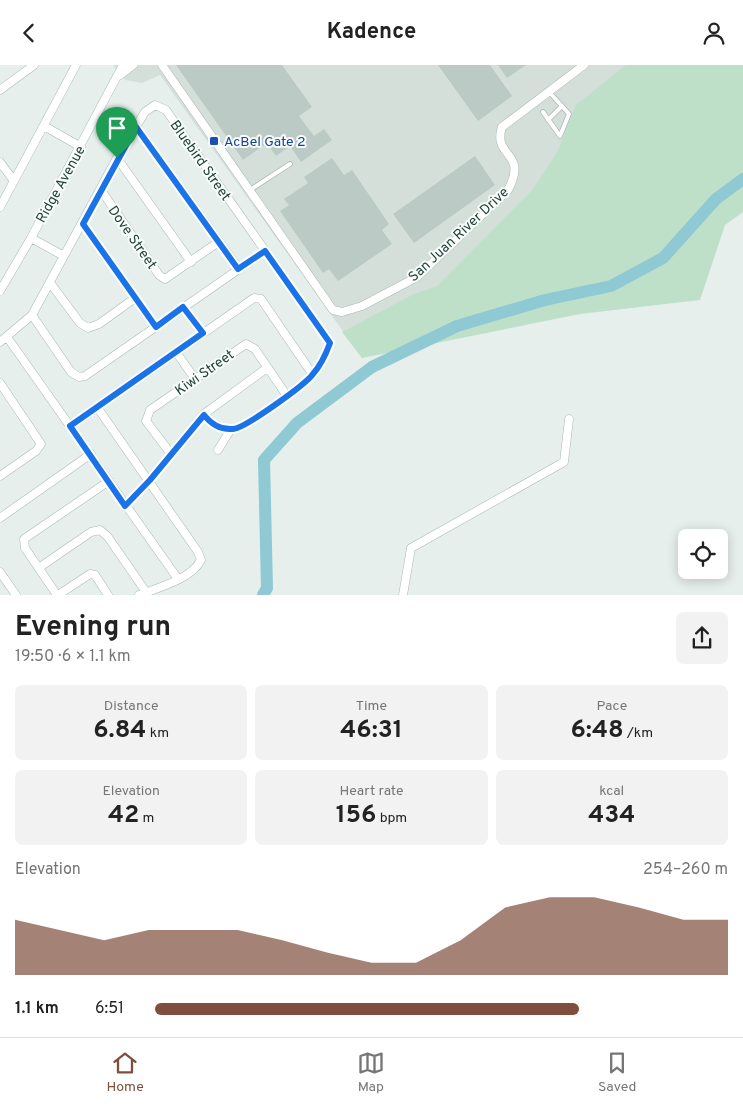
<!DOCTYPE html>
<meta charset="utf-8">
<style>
:root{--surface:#fff;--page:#f2f2f2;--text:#222;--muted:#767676;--line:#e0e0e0;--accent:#804e3d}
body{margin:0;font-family:Overpass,sans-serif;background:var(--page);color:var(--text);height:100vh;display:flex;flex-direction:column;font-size:19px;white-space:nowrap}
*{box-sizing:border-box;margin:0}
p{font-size:16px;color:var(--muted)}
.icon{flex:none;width:28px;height:28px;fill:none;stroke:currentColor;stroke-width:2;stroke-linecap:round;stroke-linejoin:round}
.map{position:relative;height:530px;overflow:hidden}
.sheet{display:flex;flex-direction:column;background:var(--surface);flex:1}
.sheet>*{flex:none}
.controls{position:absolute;left:678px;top:464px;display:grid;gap:10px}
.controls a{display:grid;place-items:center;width:50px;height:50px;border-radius:8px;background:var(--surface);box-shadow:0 2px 12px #0003;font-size:25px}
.pin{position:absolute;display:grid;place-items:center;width:42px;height:42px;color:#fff;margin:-51px -21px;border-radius:50% 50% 50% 0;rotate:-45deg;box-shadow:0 0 5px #0007}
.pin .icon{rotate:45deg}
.round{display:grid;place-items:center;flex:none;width:52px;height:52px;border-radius:8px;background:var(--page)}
.summary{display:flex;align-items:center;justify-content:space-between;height:85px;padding:0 15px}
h1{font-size:28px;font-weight:700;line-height:38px}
.metrics{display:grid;grid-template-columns:repeat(3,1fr);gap:8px;height:85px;padding:5px 15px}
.metrics div{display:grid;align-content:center;border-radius:8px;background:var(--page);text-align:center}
.metrics b{font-size:25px;font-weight:700}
.metrics small{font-size:14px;font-weight:400}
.metrics p{font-size:14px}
.chart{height:140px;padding:10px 15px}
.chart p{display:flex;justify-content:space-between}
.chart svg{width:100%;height:90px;margin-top:5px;fill:var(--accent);opacity:.7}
ul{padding:0 15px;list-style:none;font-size:16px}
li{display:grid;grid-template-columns:80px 60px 1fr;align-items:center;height:38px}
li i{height:12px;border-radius:6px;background:var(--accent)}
header{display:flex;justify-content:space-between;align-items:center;height:65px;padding:0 15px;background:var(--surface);font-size:22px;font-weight:700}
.tabs{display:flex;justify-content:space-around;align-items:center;height:70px;border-top:1px solid var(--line);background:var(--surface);font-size:14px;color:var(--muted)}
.tabs a{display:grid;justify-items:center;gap:2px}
.tabs .selected{color:var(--accent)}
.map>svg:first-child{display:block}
.built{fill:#d4dfda}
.green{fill:#bfe0c8}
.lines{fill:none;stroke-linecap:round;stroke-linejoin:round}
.river{stroke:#8ec9d4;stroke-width:12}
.building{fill:#bbcac4}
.lane-casing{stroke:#a8b8b2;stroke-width:5.5}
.street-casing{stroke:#a8b8b2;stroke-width:9}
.lane{stroke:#fff;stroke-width:4}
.street{stroke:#fff;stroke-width:8}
.route-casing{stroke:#fff;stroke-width:10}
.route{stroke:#1a73e8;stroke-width:6}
.transit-dot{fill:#1a4fb4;stroke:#f7fbf9;stroke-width:2}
.labels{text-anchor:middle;stroke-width:4;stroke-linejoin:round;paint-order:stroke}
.transit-label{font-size:14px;fill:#164399;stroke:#f7fbf9;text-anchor:start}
.street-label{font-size:14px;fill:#24423a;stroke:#f7fbf9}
</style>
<header><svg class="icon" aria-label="back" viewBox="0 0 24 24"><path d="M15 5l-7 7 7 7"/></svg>Kadence<svg class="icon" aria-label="person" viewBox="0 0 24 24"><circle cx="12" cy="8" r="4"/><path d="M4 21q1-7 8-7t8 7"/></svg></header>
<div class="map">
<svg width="743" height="530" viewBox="0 0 743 530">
<rect width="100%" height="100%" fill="#e6efeb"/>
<!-- built -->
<path class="built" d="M113,0H743L579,207L362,293L160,10L142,18L125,15Z"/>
<!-- green -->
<path class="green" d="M626,0H743V147L725,160L700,235L580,249L362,293L342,267L412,230L437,221L533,124L557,87L576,40Z"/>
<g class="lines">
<!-- river -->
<path class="river" d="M263,530L267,523L264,395L297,358L372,302L457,261L545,235L611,221L663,193L716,134L743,114"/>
</g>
<!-- building -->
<path class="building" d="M176,0H282L312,42L299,51L314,71L324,64L332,75L301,97L290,81L276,91L267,78L243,95Z
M438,0H490L512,31L478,56Z
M498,0H526L507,13Z
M475,91L495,120L414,178L393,149Z
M332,93L344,110L352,105L389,159L382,165L392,179L338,216L329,204L323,208L280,146L289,140L284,134L308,118L304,112Z"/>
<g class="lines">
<defs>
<path id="lane" d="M549,27L562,41
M543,47L560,71L569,49L562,41L548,55
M250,125L290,99"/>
<path id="street" d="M162,0L333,245L342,247L362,241L417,212L508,125C529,86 492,93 502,62L584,0
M120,10L133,0
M0,25L34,0
M44,61L81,82
M136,62L239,204
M117,93L191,197
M0,97L14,116
M101,125L159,210L165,214L217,178
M0,142L76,0
M83,159L156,262
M31,173L64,191
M51,219L80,258L88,263L99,259L135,233
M0,226L31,173L123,0
M183,242L203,268
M32,250L71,307L79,312L85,311L265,186
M7,272L178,514
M0,277L32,250L117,93L145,47L155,40L166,45L330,278C326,289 320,301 313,309C305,320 245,363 233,364C221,365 211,359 204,349
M176,287L195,314
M0,318L41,379L36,386L0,411
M97,342L198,487L201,495C192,514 157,523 139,530
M70,361L254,233L261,234L313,310
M218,385L231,364
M171,389L146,356L150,345L246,279L255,284L287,331
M125,441L150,415L204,349L267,303
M0,453L91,389
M40,502L91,467L100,465L108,472L146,527
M0,507L16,530
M57,530L25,483L24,474L109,416
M58,530L90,509L95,510L108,530
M403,530L411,483L564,397L569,354"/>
</defs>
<!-- lane casing -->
<use href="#lane" class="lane-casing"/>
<!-- street casing -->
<use href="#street" class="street-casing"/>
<!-- lane -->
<use href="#lane" class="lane"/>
<!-- street -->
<use href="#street" class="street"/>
</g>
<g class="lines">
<defs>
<path id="route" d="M136,62L238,204L265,186L330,278C326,289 320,301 313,309C305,320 245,363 233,364C221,365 211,359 204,350L150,415L125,441L70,361L203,268L183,242L156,262L83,159Z"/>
</defs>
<!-- route casing -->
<use href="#route" class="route-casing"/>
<!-- route -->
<use href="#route" class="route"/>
</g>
<!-- markers -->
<rect class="transit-dot" x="209" y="71" width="10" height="10" rx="2.5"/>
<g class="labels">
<!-- transit labels -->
<g class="transit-label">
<text x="224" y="81">AcBel Gate 2</text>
</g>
<!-- street labels -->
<g class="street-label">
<text transform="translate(201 95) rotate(55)" y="5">Bluebird Street</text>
<text transform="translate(60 119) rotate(-61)" y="5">Ridge Avenue</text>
<text transform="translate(458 169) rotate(-43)" y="5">San Juan River Drive</text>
<text transform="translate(133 172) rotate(55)" y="5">Dove Street</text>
<text transform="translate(204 307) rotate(-35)" y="5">Kiwi Street</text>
</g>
</g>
</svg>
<div class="controls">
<a><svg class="icon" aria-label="locate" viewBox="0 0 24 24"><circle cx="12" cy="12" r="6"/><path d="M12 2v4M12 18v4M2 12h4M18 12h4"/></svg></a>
</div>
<div class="pin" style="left:117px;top:93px;background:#1e9e55"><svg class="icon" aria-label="arrive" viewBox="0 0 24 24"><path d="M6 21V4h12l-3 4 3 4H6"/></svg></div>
</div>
<section class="sheet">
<div class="summary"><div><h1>Evening run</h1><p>19:50 · 6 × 1.1 km</p></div><a class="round"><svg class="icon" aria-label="share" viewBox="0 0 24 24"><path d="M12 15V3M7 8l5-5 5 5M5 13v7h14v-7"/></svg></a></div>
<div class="metrics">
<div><p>Distance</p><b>6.84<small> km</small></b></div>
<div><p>Time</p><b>46:31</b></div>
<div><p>Pace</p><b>6:48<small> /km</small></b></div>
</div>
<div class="metrics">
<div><p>Elevation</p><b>42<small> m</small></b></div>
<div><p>Heart rate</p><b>156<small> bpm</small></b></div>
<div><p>kcal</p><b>434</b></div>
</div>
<div class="chart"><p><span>Elevation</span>254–260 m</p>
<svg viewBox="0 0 160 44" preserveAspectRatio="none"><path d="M0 44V17L10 22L20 27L30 22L40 22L50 22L60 27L70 33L80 38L90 38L100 27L110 11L120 6L130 6L140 11L150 17L160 17V44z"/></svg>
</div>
<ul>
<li><b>1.1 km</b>6:51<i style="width:74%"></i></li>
</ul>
</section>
<nav class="tabs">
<a class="selected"><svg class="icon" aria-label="home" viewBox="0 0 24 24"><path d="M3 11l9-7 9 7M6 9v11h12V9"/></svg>Home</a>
<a><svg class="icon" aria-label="map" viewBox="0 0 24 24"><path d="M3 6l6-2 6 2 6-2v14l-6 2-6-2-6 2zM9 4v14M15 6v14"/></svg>Map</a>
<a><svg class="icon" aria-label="saved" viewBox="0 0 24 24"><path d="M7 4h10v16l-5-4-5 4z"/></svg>Saved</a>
</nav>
